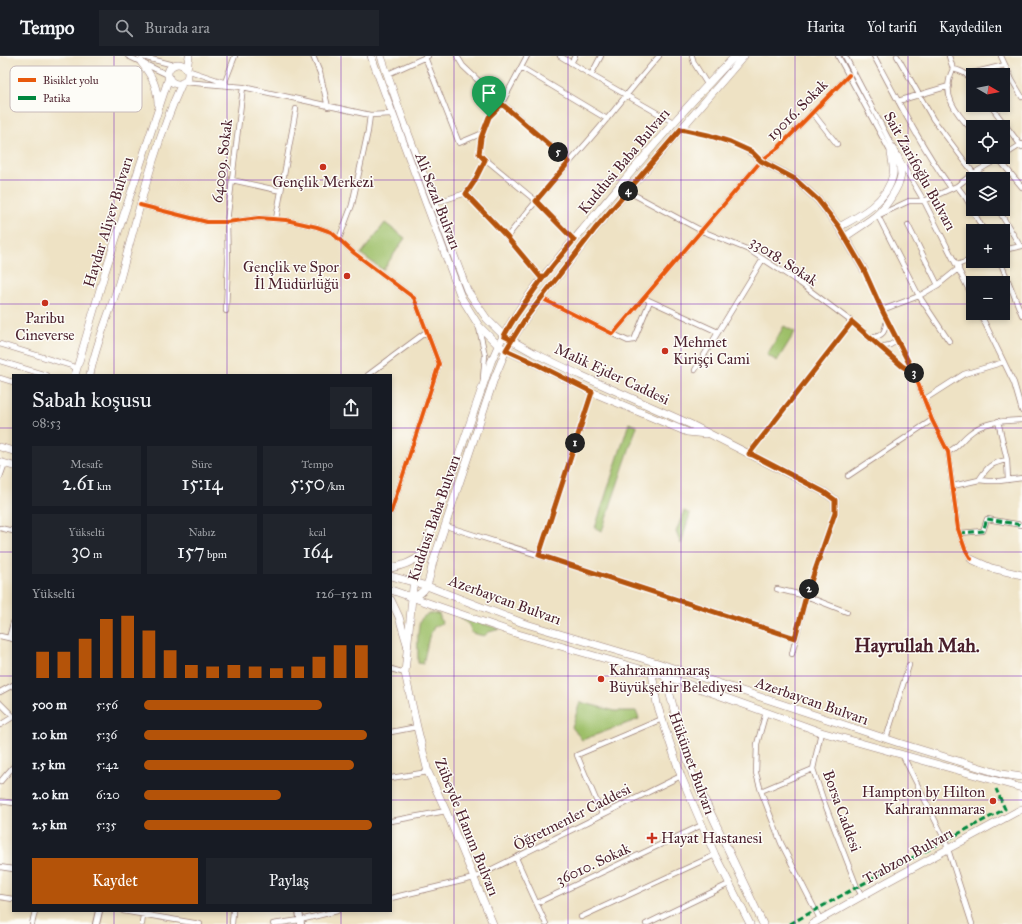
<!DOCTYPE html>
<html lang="tr">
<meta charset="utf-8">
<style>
:root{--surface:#171b24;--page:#20242c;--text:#f1f3f6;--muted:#9ea1a6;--line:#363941;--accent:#b45309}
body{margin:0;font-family:"IM FELL Great Primer",serif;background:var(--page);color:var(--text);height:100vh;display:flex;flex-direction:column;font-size:15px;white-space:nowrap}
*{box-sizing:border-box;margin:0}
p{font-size:13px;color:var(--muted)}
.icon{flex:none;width:22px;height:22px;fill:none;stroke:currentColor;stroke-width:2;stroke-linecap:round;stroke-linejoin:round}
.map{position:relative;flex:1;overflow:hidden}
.sheet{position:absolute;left:12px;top:318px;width:380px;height:538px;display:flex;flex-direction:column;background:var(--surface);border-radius:0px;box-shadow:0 2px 6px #0003}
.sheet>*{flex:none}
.needle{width:26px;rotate:99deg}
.tools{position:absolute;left:966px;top:12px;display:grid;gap:8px}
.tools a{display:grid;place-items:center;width:44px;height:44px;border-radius:0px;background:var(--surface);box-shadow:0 2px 6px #0003;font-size:20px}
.pin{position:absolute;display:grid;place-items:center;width:34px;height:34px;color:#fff;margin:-41px -17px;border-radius:50% 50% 50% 0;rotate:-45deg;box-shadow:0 0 4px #0007}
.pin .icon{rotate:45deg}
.km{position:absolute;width:20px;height:20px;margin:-10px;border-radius:50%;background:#222;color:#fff;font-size:11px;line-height:20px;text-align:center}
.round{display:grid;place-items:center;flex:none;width:42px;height:42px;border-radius:0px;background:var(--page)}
.head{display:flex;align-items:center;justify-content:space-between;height:68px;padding:0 20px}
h1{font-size:22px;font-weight:600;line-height:30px}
.figures{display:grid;grid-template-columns:repeat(3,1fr);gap:6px;height:68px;padding:4px 20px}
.figures div{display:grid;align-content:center;border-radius:0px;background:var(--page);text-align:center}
.figures b{font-size:20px;font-weight:600}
.figures small{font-size:11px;font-weight:400}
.figures p{font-size:11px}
.chart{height:112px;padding:8px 20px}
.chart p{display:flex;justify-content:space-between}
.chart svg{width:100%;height:72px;margin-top:4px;stroke:var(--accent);stroke-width:6}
.button{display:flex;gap:8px;margin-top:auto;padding:8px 20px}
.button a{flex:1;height:46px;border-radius:0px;background:var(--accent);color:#fff;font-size:16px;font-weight:600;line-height:46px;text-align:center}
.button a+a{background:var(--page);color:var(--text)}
ul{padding:0 20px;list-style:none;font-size:13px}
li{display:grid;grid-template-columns:64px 48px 1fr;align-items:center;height:30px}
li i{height:10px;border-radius:5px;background:var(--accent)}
header{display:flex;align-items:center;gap:24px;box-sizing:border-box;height:56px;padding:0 20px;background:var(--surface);border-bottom:1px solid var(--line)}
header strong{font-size:19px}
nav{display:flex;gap:22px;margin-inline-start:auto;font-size:14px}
.search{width:280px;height:36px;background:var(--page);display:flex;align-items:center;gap:10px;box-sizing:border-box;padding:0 14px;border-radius:0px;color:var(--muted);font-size:15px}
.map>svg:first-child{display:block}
.green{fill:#9dbf68;stroke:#746f4a}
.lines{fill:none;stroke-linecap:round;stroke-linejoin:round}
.minor-casing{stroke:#9c8078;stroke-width:6}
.tertiary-casing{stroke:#9c8078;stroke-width:8}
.secondary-casing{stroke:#9c8078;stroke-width:8}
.primary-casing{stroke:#9c8078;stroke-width:8}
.minor{stroke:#fff;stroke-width:4.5}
.tertiary{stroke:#fff;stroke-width:6}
.secondary{stroke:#fff;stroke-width:7}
.primary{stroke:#fff;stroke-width:7}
.quiet{stroke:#00873e;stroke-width:3;stroke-dasharray:6 3;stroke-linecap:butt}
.cycleway-casing{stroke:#fdfcf7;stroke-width:6}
.cycleway{stroke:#e8590c;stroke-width:4}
.route-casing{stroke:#fff;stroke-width:8}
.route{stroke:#b45309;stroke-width:5}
.grid{fill:none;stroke:#7b2cbf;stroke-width:1;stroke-opacity:0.55}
.poi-dot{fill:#c8321e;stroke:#fdfcf7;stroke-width:1.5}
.labels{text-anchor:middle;stroke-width:3;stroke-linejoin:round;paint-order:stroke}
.street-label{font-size:15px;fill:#4a1f2b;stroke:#fdfcf7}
.poi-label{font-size:15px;fill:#4a1f2b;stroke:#fdfcf7;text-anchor:start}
.district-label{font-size:19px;font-weight:bold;fill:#4a1f2b;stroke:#fdfcf7}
.key{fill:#fdfcf7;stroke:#c7baba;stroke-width:1}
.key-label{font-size:11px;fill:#4a1f2b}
</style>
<header>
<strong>Tempo</strong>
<div class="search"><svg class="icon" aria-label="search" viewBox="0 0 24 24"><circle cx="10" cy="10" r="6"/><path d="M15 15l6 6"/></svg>Burada ara</div>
<nav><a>Harita</a><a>Yol tarifi</a><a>Kaydedilen</a></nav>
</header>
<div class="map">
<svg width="1022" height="868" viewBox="0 0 1022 868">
<rect width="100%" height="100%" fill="#fdfcf7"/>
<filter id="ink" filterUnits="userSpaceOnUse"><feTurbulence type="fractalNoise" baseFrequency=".025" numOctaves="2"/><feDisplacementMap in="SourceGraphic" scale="8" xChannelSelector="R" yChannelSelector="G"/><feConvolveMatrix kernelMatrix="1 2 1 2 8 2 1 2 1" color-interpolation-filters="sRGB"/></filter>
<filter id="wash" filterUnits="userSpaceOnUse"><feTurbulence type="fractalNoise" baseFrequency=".012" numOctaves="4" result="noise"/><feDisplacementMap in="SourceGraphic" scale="16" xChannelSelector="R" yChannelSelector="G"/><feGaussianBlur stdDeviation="0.9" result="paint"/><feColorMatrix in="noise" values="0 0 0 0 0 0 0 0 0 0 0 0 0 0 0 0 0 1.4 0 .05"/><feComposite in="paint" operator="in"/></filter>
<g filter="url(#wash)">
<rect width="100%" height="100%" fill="#eee2c4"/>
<!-- green -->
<path class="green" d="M385,167L405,182L383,214L361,198Z
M784,270L795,276L777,305L767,299Z
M629,367L637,370L602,475L595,472Z
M684,455L690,458L681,488L676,476Z
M433,557L439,558L442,567L434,571L429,581L423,608L418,607C418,597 416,569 422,562C425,559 429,558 433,557Z
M460,561L500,573L489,576L484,580L472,577L469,569Z
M580,646L615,655H636L639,663L582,684L572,671Z"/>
</g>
<g filter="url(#ink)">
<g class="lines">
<defs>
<path id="minor" d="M128,0L168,19
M139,0L174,9
M313,0L320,17L328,51
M457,0L463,10L502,47L569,106
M527,0L502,47L489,61L481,82L479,98L536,145L574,184
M560,0L591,19L673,66
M692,0L694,7L707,28
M838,0L891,97
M845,0L898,101L924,145L973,242
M874,0C898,45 921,90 951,132
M897,0L933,63L978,123
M949,0L953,13C963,15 967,18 973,26
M1001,0L1012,24L1022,41
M425,1L459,87L483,77
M571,7L575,0
M522,12L607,63
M953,13C940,39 956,57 973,75
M187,14L226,27
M388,18L428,0
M968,18L1005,9
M591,19L601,0
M184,26L243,31L370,59L392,58
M225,26L235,0
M898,45L949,30
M990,49L1022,91
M812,56L837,88
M681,73C709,79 740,85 761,105
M1003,100L1022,88
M997,101L1022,131
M232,124L281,135
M957,130L966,142L984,175
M627,135L702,175L749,194L800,227L852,266L902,310L914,317
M466,137L507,181L542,223
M924,145L957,130L974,117L1001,101
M435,147L466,137L474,126L485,104
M140,149L207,166H227L259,162L286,164L317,171L331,176L354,197L414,242L439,308L391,456
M998,153L1020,190
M877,160L909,145H924
M878,160L919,240L949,285
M276,163L296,53
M908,169L938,229
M507,181C531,150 557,121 582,92C609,62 633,30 659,0
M339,183L352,149L368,75L370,59
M1003,194L1022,190
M1000,205L1022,259
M957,209L973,203
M864,214L882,254L914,317L932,364L948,396L958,473L965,493L971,503
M541,242L613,278L761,105L778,92L849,19
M644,242L718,276
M882,254L919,240L938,229L959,212
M226,255L228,206L227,166L243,31
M980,257L1014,327L1022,355
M479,272L485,299L483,322
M613,278L628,285L634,284L650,245
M870,282C884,280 885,276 887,263
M0,288L72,310L77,313
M880,291L890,289L898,284
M0,305L46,319
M695,314L763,203
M368,319L426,276
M0,322L13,326
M925,343L964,318L1004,306
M998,365L1007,404L1008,424
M948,396C959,391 960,385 969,378C984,365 1003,365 1022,364
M749,398L852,266
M848,420L932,364
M0,421L5,407
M979,424C988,410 991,407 1007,404
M953,430L979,424L988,425H999L1022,422
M446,470L658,537L795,582
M0,472L13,475
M960,477L983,475L987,463L1022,469
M539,499L592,336
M777,533L806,540L847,556
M0,580L13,583
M9,582L13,567
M792,598L806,540L835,457
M391,613L405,617
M0,636L13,629
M0,647L13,660
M766,656L757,688L756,717L761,735L781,787L820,863
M0,669L13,661
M391,676L417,671
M821,676L813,713L823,743L857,831L862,840
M886,683L909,609
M902,698L945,784L972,868
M391,722L428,716
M0,726L13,711
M761,735L813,713
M0,745L13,747
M602,758L577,699L662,663
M391,765L446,755
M516,802L546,868
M0,811L13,813
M0,841L13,843
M391,842L474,822L681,720
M537,847L702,769
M123,855L200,868
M581,861L715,799
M32,868L35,855
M142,868L143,859
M232,868L233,855
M273,868L300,864L337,855
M646,868L729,828"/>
<path id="tertiary" d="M761,105L795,123L818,144L839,171L864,214
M299,855L301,868
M96,868L99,855"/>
<path id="secondary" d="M371,0L461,241L479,270L498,289L506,294L526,303L594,337L687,376L706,378
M381,0L402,61L467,234L487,263L504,280L534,297L580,319L692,369L824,436L835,444V457
M141,6C152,20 157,30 158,47
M168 18a10 10 0 1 1 20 0a10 10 0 1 1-20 0Z
M187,13L189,0
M839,171C860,160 888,145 893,118C894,111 892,104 891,97
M845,181C855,174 865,168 874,161C884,154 899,132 901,119C901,113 900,107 898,101
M75,319L105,216L169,21
M90,319C96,286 111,255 120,223C138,158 154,89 182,27
M971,503L991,512L1022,519
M411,541C429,538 429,522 433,506L494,323L506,294L525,263L595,173L744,0
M652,617L657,648L681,720L715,799L750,868
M665,620L686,699L692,717L763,868
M493,868L446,755L428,716L417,671L405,617L413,531L422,499L449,428L491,306C514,249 560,201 599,154C643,102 687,49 735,0
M812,868L885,827L1018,755"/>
<path id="primary" d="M0,391L13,395
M0,406L13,410
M391,512C403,510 412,506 422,499
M391,520L427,530L523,567L658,607L899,687L1001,718L1022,721
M391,534L518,578L665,620L821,676L1022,732
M391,544L399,561L407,588
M1018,755L1022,753"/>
</defs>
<!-- minor casing -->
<use href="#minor" class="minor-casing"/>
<!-- tertiary casing -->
<use href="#tertiary" class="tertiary-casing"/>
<!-- secondary casing -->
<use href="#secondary" class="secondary-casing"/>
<!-- primary casing -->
<use href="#primary" class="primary-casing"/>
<!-- minor -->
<use href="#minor" class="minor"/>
<!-- tertiary -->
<use href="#tertiary" class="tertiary"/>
<!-- secondary -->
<use href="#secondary" class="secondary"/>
<!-- primary -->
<use href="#primary" class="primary"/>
<!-- quiet -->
<path class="quiet" d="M960,477L983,475L987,463L1022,469
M790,868L857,831L1005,753L996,733"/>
<defs>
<path id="cycleway" d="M681,73L708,79L730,86L752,96L761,105L795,123L818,144L839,171L864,214L882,254L914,317L932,364L948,396L958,473L965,493L971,503
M140,149L207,166H227L259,162L286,164L317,171L331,176L354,197L414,242L439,308L391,456
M541,242L613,278L761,105L778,92L849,19"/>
</defs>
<!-- cycleway casing -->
<use href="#cycleway" class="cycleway-casing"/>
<!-- cycleway -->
<use href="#cycleway" class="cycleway"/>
</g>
</g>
<g class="lines" filter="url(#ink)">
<defs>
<path id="route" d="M489,61L481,82L479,98L485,104L474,126L466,138L507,181L542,223L511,267L504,280L512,284L506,294L526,303L592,336L539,499L795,582L806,540L835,457V444L824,436L753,399L749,398L852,266L902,310L914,317L882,254L864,214L839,171L818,144L795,123L761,105L752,96L730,86L708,79L681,73L595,173L525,263L512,284L504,280C523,245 549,214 574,184L536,145L569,106L502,48L489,61"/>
</defs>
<!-- route casing -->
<use href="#route" class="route-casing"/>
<!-- route -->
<use href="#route" class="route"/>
</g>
<!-- grid -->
<path class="grid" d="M114,0V319M227,0V319M341,0V319M454,0V868M568,0V868M681,0V868M795,0V868M908,0V868M0,124H973M1003,124H1022M0,248H973M1003,248H1022M0,372H13M391,372H1022M0,496H13M391,496H1022M0,620H13M391,620H1022M0,744H13M391,744H1022M114,855V868M227,855V868M341,855V868"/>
<!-- markers -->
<g class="poi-dot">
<circle cx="323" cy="111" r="4"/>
<circle cx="347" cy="220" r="4"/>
<circle cx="45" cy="247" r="4"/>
<circle cx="665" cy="295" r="4"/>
<circle cx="601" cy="623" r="4"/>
<circle cx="993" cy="745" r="4"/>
<path d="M650 776h4v4h4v4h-4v4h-4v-4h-4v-4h4z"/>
</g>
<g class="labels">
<!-- street labels -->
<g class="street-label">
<text transform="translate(797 54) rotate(-45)" y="5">19016. Sokak</text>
<text transform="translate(222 105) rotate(-83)" y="5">64009. Sokak</text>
<text transform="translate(624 105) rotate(-50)" y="5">Kuddusi Baba Bulvarı</text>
<text transform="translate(920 115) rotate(61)" y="5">Sait Zarifoğlu Bulvarı</text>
<text transform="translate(438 145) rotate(69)" y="5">Ali Sezal Bulvarı</text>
<text transform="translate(108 166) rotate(-73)" y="5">Haydar Aliyev Bulvarı</text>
<text transform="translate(784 205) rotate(33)" y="5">33018. Sokak</text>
<text transform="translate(612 318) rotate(25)" y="5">Malik Ejder Caddesi</text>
<text transform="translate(434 462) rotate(-71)" y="5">Kuddusi Baba Bulvarı</text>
<text transform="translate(505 544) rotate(20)" y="5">Azerbaycan Bulvarı</text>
<text transform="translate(812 645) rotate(19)" y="5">Azerbaycan Bulvarı</text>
<text transform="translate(692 707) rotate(70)" y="5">Hükümet Bulvarı</text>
<text transform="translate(842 755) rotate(70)" y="5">Borsa Caddesi</text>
<text transform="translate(572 761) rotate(-27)" y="5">Öğretmenler Caddesi</text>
<text transform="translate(467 771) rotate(68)" y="5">Zübeyde Hanım Bulvarı</text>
<text transform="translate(908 800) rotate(-29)" y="5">Trabzon Bulvarı</text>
<text transform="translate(593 808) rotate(-25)" y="5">36010. Sokak</text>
</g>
<!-- poi labels -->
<g class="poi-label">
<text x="323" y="131" text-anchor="middle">Gençlik Merkezi</text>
<text x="339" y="216" text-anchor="end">Gençlik ve Spor<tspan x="339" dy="17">İl Müdürlüğü</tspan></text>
<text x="45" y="267" text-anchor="middle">Paribu<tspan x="45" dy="17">Cineverse</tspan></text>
<text x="673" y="291">Mehmet<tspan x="673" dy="17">Kirişçi Cami</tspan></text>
<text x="609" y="619">Kahramanmaraş<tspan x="609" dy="17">Büyükşehir Belediyesi</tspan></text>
<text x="985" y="741" text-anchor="end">Hampton by Hilton<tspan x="985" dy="17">Kahramanmaras</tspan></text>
<text x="661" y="787">Hayat Hastanesi</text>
</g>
<!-- district labels -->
<g class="district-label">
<text x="917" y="596">Hayrullah Mah.</text>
</g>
</g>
<!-- legend -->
<rect x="10" y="10" width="132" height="46" rx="6" class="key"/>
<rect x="18" y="22" width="18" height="4" fill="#e8590c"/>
<rect x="18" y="40" width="18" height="4" fill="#00873e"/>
<g class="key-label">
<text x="43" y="28">Bisiklet yolu</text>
<text x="43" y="46">Patika</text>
</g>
</svg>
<div class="tools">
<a><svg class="needle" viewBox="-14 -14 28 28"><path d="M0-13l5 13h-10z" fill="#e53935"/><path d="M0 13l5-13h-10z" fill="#9ea1a6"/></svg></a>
<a><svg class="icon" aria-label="locate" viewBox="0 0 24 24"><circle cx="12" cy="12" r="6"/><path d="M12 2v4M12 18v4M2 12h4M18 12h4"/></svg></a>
<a><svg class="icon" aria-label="layers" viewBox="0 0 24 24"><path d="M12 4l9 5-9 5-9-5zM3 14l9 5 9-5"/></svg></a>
<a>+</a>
<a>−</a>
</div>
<div class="pin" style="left:489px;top:61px;background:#1e9e55"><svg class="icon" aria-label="arrive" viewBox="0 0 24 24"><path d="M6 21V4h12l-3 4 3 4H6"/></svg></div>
<b class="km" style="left:575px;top:387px">1</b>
<b class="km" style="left:809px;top:533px">2</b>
<b class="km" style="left:914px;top:317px">3</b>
<b class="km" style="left:628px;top:135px">4</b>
<b class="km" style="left:558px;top:96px">5</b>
<section class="sheet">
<div class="head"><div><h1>Sabah koşusu</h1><p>08:53</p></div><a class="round"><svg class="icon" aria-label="share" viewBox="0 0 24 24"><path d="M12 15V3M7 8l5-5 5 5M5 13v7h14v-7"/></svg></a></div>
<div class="figures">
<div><p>Mesafe</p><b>2.61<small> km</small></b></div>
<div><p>Süre</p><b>15:14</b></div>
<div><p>Tempo</p><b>5:50<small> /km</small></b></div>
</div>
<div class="figures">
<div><p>Yükselti</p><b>30<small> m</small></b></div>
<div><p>Nabız</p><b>157<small> bpm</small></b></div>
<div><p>kcal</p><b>164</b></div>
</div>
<div class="chart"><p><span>Yükselti</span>126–152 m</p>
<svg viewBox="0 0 160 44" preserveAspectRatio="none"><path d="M5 44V28M15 44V28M25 44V20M35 44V8M45 44V6M55 44V15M65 44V27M75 44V36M85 44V37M95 44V36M105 44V37M115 44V38M125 44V37M135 44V31M145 44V24M155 44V24"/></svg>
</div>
<ul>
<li><b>500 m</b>5:56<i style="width:78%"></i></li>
<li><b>1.0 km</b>5:36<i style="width:98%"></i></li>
<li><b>1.5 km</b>5:42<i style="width:92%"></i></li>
<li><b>2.0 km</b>6:20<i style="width:60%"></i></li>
<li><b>2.5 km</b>5:35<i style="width:100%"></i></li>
</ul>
<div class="button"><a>Kaydet</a><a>Paylaş</a></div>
</section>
</div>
